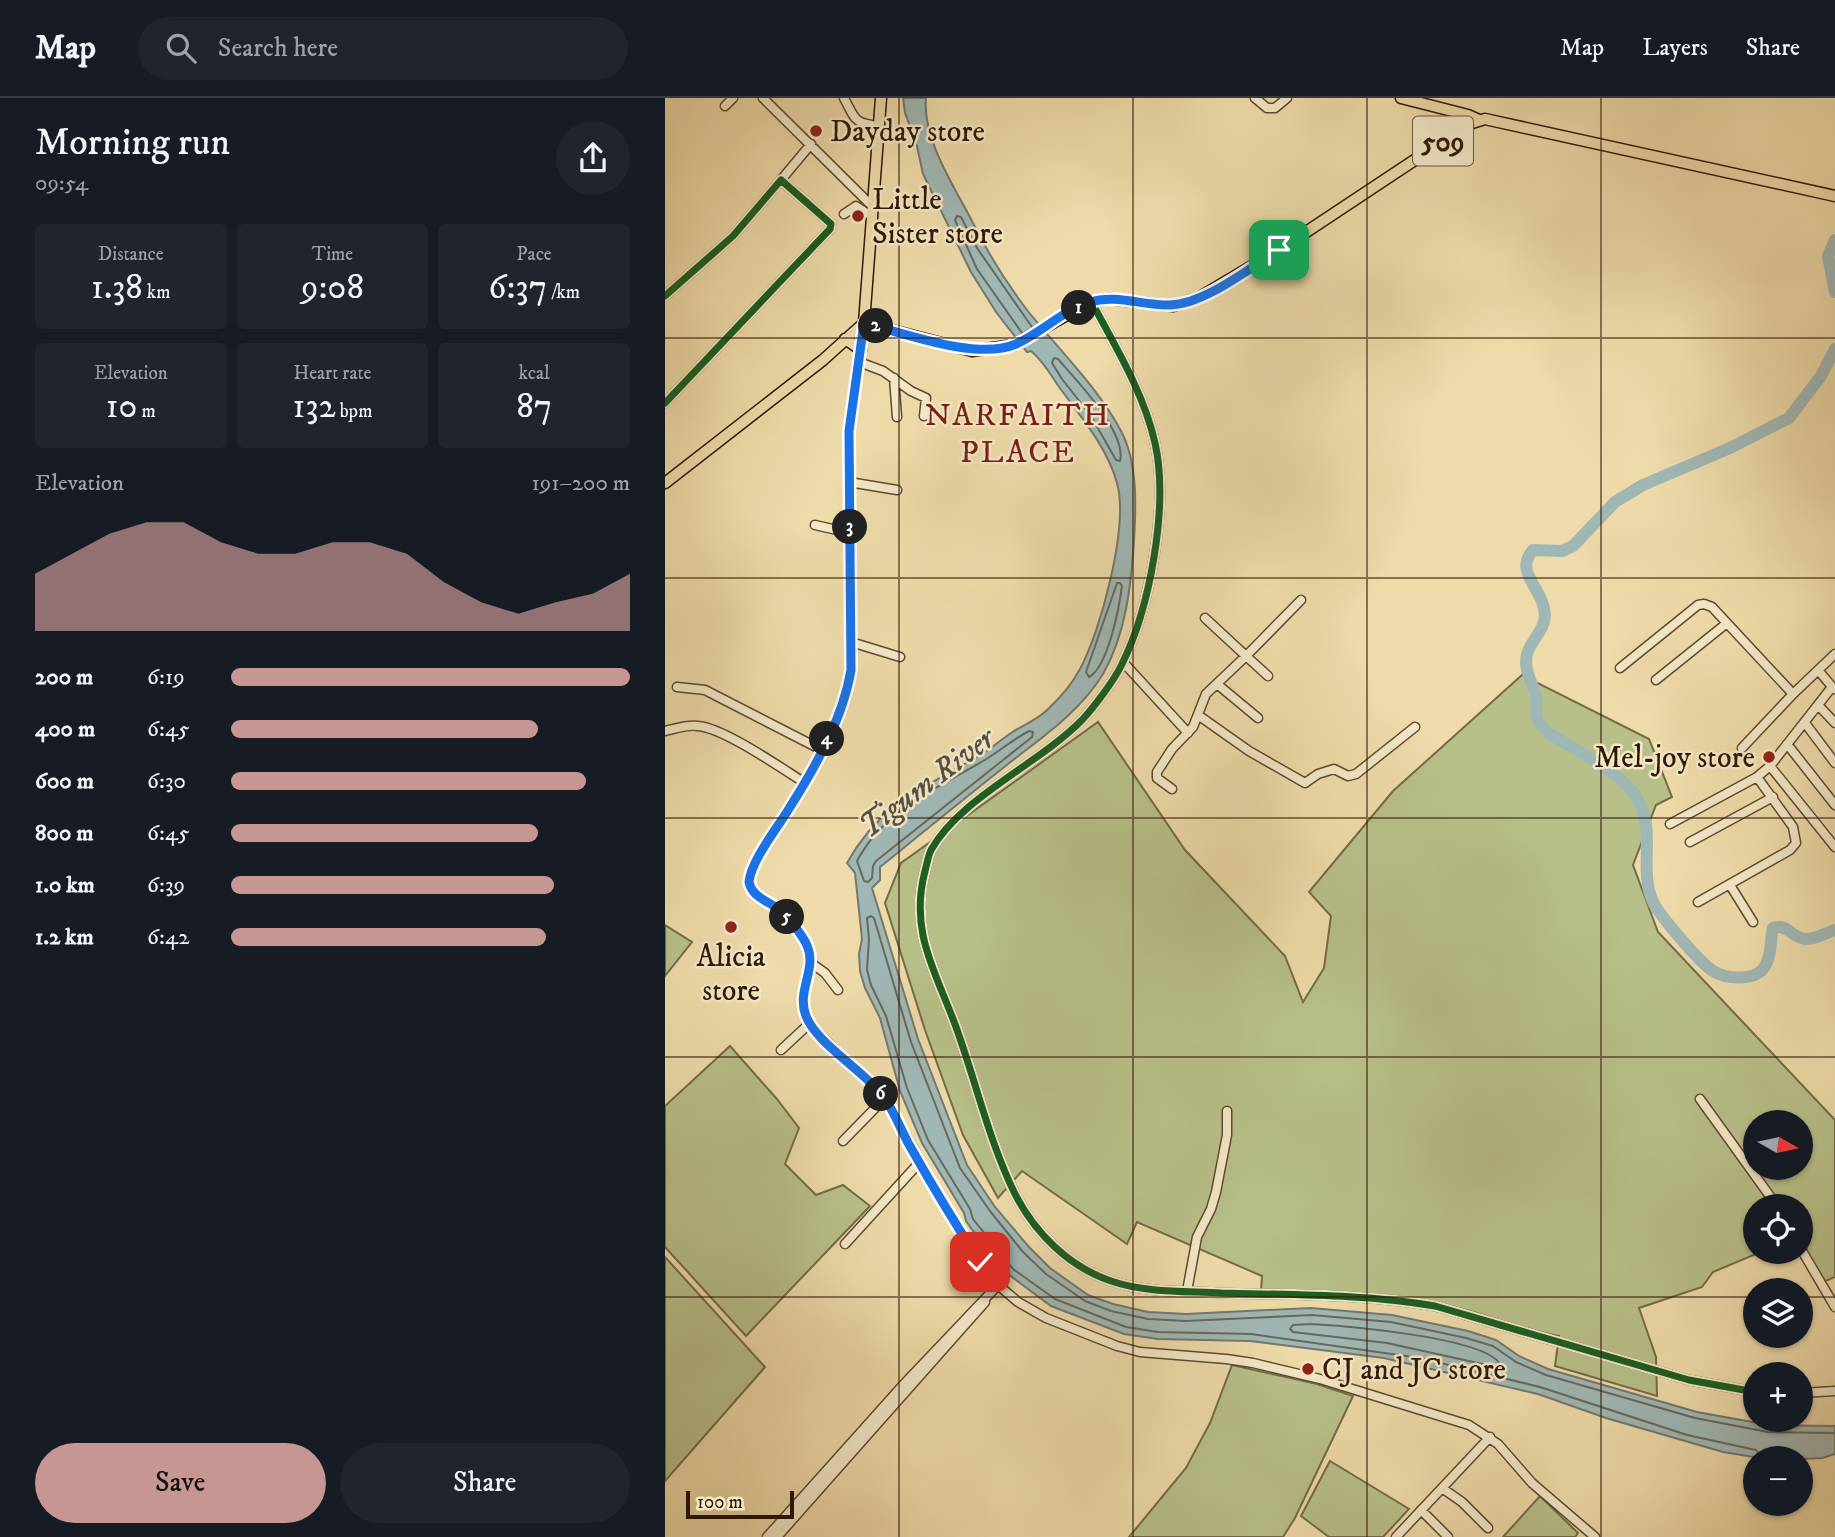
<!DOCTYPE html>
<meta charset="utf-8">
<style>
:root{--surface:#171b24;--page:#20242c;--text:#f1f3f6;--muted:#9ea1a6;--line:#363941;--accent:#c59692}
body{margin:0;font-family:"IM FELL DW Pica",serif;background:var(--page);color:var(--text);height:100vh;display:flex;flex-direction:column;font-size:26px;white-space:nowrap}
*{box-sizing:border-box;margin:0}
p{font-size:23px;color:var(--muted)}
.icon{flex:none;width:38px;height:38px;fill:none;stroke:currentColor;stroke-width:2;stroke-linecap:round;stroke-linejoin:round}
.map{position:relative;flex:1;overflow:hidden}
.drawer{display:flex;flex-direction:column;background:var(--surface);width:665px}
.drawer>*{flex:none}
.needle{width:46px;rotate:99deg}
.fabs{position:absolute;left:1078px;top:1012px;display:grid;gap:14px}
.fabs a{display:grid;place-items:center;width:70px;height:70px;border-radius:50%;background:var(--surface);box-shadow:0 2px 5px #0004;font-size:35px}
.scale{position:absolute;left:21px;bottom:18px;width:108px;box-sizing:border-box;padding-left:7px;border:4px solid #311806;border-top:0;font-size:19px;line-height:24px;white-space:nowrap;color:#311806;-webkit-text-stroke:5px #f4e8c7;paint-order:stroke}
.pin{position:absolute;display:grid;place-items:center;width:60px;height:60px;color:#fff;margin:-30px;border-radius:14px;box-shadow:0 4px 10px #0006}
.km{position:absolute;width:35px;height:35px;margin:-18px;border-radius:50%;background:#222;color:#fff;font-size:19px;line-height:35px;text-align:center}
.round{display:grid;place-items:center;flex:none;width:74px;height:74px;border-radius:37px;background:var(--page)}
.summary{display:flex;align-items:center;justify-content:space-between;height:119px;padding:0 35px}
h1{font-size:38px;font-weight:600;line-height:52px}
.stats{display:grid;grid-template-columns:repeat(3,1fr);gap:10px;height:119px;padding:7px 35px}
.stats div{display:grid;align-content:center;border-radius:7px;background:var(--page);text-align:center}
.stats b{font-size:35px;font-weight:600}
.stats small{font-size:19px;font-weight:400}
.stats p{font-size:19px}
.chart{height:196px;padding:14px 35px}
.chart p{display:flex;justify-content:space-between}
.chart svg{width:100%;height:126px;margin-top:7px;fill:var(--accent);opacity:.7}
.primary-button{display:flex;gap:14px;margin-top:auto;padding:14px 35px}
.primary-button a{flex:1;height:80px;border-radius:42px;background:var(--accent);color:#111;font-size:28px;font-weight:600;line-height:80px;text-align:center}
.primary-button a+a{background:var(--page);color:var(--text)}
ul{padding:0 35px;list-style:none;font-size:23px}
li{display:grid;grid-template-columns:112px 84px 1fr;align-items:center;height:52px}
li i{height:18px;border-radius:9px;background:var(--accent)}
header{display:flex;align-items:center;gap:42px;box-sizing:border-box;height:98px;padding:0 35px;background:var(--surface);border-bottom:2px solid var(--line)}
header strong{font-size:33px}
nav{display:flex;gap:38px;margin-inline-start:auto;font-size:24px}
.search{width:490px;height:63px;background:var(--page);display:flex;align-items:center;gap:18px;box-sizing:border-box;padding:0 24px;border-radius:38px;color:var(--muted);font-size:26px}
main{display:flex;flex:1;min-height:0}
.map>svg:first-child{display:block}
.green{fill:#b8c089;stroke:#746c48;stroke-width:2;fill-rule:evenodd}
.water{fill:#a0b8b5;stroke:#74786f;stroke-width:2}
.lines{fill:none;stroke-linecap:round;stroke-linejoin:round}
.shore{stroke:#68685e;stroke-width:2}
.river{stroke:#a0b8b5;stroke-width:12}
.minor-casing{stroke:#60492f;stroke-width:11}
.major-casing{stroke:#311806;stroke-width:13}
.minor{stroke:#f4e8c7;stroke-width:8}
.major{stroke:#eedba9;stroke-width:10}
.cycleway-casing{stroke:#f4e8c7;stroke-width:11}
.cycleway{stroke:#1b5e20;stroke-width:7}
.route-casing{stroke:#fff;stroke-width:14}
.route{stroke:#1a73e8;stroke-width:9}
.grid{fill:none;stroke:#311806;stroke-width:2;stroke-opacity:0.55}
.poi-dot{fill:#8f2418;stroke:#f4e8c7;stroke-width:2.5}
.labels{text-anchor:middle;stroke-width:5;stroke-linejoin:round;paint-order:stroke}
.shield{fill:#f4e8c7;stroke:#6c5640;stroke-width:2}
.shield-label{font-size:28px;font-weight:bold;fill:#311806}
.poi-label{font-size:30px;fill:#311806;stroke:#f4e8c7;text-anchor:start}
.neighbourhood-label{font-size:32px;letter-spacing:2px;fill:#7a1f14;stroke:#f4e8c7}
.water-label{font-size:32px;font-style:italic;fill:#585043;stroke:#f4e8c7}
</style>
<header>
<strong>Map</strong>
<div class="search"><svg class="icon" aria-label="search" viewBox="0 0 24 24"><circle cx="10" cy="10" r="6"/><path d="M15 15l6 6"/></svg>Search here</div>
<nav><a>Map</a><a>Layers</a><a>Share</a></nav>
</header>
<main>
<section class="drawer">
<div class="summary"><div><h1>Morning run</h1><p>09:54</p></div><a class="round"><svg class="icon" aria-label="share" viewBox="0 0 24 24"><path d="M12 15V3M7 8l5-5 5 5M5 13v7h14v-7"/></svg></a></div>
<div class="stats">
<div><p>Distance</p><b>1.38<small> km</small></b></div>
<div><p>Time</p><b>9:08</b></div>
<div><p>Pace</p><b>6:37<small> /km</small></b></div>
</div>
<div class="stats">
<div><p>Elevation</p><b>10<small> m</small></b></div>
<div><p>Heart rate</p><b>132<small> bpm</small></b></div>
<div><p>kcal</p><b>87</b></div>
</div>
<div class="chart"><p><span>Elevation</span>191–200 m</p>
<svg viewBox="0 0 160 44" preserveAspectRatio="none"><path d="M0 44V24L10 17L20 10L30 6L40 6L50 13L60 17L70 17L80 13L90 13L100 17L110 27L120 34L130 38L140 34L150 31L160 24V44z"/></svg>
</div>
<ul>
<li><b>200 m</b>6:19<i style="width:100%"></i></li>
<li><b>400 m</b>6:45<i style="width:77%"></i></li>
<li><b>600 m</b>6:30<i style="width:89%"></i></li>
<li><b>800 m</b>6:45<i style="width:77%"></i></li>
<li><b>1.0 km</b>6:39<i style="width:81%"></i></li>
<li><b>1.2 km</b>6:42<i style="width:79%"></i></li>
</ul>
<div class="primary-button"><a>Save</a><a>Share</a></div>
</section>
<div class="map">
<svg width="1170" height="1439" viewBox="0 0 1170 1439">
<rect width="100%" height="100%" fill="#eedba9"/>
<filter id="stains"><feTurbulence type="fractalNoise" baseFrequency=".00286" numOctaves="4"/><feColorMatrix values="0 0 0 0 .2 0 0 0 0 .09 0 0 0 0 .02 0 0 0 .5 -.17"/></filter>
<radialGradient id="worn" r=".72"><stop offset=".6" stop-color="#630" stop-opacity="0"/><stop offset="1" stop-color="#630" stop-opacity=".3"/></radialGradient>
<!-- green -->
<path class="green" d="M857,577L984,641L1007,699L991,707L968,767L993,834L1170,1022V1179L1158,1184L1136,1143V1108H1090V1153H1098L1048,1174L1037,1189L974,1210L991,1259L992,1298L890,1268L894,1238C851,1230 811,1212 769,1204C712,1194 653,1195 596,1192L597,1178L472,1124L462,1146L357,1073L333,1100L298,1037L260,932L220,805L236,765L433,624L520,752L620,858L638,904L659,870L666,818L644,794L728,693ZM1090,1024H1136V1069H1090Z
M0,827L27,844L0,878Z
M65,948L111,1000L134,1030L120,1066L151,1097L178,1087L205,1108L81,1238L0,1149V1008Z
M0,1159L100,1269L0,1383Z
M567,1267L652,1286L688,1298L630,1420L618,1439H464L521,1370L545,1325Z
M665,1363L744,1411L718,1439H664L636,1418Z
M875,1398L913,1435L910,1439H838Z"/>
<!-- water -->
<path class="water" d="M238,0H261C257,42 291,91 309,127C323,155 343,187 362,212C394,252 432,288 456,333C473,365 471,408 469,443C466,487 461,536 438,576C415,614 376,640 343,666C300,700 257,735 215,769V782L207,790L253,941L302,1067L330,1109L364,1149L385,1170L423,1197L448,1206L483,1214L521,1216L646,1210L727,1217L803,1233L831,1242L854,1258L883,1271L1032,1314L1104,1327L1170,1328V1356L1157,1360L1136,1361L1095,1360L1058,1354L941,1320L873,1296L719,1260L585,1243L493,1241L459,1236L386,1208L343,1176L327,1159L301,1123L299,1115L257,1045L235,993L215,920L200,890L195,873L194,856L197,841L190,775L182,765C217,702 263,689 320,654C329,648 337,641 346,635C358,627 372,622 382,612C394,601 407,586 415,571C436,532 464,428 452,385C442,348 414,317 392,286C384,274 378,263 366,253L362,254L331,214L306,174L258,76L251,44L240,15Z"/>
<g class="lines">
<!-- shore -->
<path class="shore" d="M357,235L312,171L290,122L292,118L296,119L312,150L367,229
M389,260L393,261C411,282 462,334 455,363L451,362L426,318L397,281L387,265Z
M452,485H455L457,488C454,510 443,569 424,579L421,574Z
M364,633L368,634L367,639L211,763L208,768L207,780L203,784L199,783L192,763C220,710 274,690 323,660C337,651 349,641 364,633Z
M646,1226C680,1228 819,1239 835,1266L831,1269L722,1245L628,1234L625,1231L628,1227Z
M1097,1360L1091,1352L1022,1337L875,1289L755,1260L586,1236L493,1234L461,1229L390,1201L348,1171L308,1121L305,1111L263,1042L242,990L221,918L206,887L202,872L204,841L202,820L206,818L209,820L246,944L295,1070L325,1113L358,1154L381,1176L420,1203L446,1213L483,1221L521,1223L647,1217L726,1224L801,1240L828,1248L851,1264L881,1277L1030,1320L1103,1334L1170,1335"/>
<!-- river -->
<path class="river" d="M1170,142L1163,158L1170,194
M1170,251L1156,278L1124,320L1065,350L978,387L950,404L908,448L897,453L868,452C848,475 879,490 880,517C880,532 866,542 862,556C858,573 868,584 871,599C872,606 870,614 872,621C874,626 879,630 882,634C905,649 960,677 972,700C992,734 973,771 988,804C995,818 1035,865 1048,873C1060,881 1088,883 1098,871C1107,860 1105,842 1108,830C1122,825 1127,840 1141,841C1151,841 1161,835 1170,832"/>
<defs>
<path id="minor" d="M98,0L209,110
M179,0C191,22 188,25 215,28
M590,0L602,10H610L622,0
M60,8L68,0
M116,82L146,46
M179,116L191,108L208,119
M0,198L68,138L116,82L166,126L165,131L0,305
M426,203C450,248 479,295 490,345C504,407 485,511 456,568C448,584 429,609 417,622C374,666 295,700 266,752C263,758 262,766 260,773C244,834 271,874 291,929C311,984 324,1043 350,1096C370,1135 404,1169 446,1183C481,1195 520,1193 556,1195C628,1197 700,1196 770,1208L1024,1282L1090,1294
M199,225L184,333L186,572C178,620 151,668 126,709C114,728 86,762 84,784L90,797L117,813L139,841L145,854L146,865L140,887L138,908L141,919L153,935L220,1000L289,1124L333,1187L353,1204L381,1220L452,1248L475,1254L561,1261L588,1265L655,1281L804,1327L833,1346L867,1385L930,1439
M194,264L218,273L246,293L261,300L259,318
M229,280L232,319
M184,384L232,392
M150,427L185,435
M186,544L235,559
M458,564L523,635
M955,570L1033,507L1039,506L1047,509L1128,596L1170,556
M1153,572L1169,591
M603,578L581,558L636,502
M991,582L1062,525
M552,586L593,620
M12,589L40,592L157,652
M1153,607L1170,625
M533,617L584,653L640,685L653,676L669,671L683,678L691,676L750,629
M1140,625L1170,665
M0,633C10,631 22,626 33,628C59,630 116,670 140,685
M1122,646L1170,707
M1077,650L1128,596
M1105,668L1170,749
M507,691L492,680V674L507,651L528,629L541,596L581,558L540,520
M1005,726L1092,679L1105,668L1167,589
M1025,744L1108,699
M1065,787L1088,824
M1033,804L1125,752L1131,745L1128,729L1092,679
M146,865L160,875L173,892
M116,952L145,925
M1035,1001L1112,1108
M178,1043L220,1000
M180,1146L254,1065
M1136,1151L1170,1209
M522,1193L532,1139L546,1111L551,1094L562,1037V1013
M1136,1295L1170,1293
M777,1390L797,1404L823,1430
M756,1412L783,1439
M102,1439L239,1286L333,1187
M112,1439L320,1204
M731,1439L825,1339"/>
<path id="major" d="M736,0L803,17L814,22
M199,225L307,253L349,247L426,203L445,201L508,208L533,200L614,152L804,26L820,21L1170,98
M199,225L216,0
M180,241L196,252
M0,385L158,262L199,225"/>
</defs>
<!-- minor casing -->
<use href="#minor" class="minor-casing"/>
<!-- major casing -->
<use href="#major" class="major-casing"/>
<!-- minor -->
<use href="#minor" class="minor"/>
<!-- major -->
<use href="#major" class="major"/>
<defs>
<path id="cycleway" d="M0,198L68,138L116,82L166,126L165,131L0,305
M426,203C450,248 479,295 490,345C504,407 485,511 456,568C448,584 429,609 417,622C374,666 295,700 266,752C263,758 262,766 260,773C244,834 271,874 291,929C311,984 324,1043 350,1096C370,1135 404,1169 446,1183C481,1195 520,1193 556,1195C628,1197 700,1196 770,1208L1024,1282L1090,1294"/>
</defs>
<!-- cycleway casing -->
<use href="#cycleway" class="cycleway-casing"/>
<!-- cycleway -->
<use href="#cycleway" class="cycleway"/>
</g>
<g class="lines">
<defs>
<path id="route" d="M315,1164C291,1127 268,1089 246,1050C236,1033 230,1014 218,998C199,973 151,945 141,918C130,890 157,868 138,840C133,832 125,822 118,815C107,803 88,802 84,784C86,762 114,728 125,709C151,668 178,620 186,572L184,333L199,225C239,235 312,263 351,246C376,235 398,212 425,204C451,196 479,208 505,207C540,206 584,170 614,152"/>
</defs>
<!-- route casing -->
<use href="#route" class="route-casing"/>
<!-- route -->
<use href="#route" class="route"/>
</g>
<!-- grid -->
<path class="grid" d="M234,0V1439M468,0V1439M702,0V1439M936,0V1439M0,240H1170M0,480H1170M0,720H1170M0,959H1170M0,1199H1090M1136,1199H1170"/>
<!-- markers -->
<g class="poi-dot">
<circle cx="151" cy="33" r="7"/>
<circle cx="193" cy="118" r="7"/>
<circle cx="1104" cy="659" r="7"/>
<circle cx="66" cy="829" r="7"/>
<circle cx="643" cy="1271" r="7"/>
</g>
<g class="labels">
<!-- shield labels -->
<rect class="shield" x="748" y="18.5" width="60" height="49" rx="5"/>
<g class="shield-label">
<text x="778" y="53">509</text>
</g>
<!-- poi labels -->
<g class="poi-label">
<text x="165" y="43">Dayday store</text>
<text x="207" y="111">Little<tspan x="207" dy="34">Sister store</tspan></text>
<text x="1090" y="669" text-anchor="end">Mel-joy store</text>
<text x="66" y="868" text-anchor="middle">Alicia<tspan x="66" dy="34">store</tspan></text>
<text x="657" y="1281">CJ and JC store</text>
</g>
<!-- neighbourhood labels -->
<g class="neighbourhood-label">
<text x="353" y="327">NARFAITH<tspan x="353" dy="37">PLACE</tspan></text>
</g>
<!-- water labels -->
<g class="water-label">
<text transform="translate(261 684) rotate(-37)" y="11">Tigum River</text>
</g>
</g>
<rect width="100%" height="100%" filter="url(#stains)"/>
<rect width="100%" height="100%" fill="url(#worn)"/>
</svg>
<div class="fabs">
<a><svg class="needle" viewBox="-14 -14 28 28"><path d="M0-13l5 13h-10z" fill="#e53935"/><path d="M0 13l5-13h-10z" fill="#9ea1a6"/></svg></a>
<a><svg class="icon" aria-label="locate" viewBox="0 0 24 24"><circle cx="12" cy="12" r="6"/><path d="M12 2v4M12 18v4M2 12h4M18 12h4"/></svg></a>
<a><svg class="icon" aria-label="layers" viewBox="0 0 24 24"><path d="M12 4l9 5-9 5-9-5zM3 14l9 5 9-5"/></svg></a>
<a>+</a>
<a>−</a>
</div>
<div class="scale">100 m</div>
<div class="pin" style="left:614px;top:152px;background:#1e9e55"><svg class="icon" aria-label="arrive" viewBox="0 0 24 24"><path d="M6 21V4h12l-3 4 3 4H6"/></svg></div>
<div class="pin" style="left:315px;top:1164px;background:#d93025"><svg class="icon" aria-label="check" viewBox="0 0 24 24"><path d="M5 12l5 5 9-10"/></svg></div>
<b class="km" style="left:414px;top:210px">1</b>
<b class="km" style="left:211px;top:228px">2</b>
<b class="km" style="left:185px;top:429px">3</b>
<b class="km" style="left:162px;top:641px">4</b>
<b class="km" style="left:122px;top:819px">5</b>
<b class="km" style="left:216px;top:996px">6</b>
</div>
</main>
